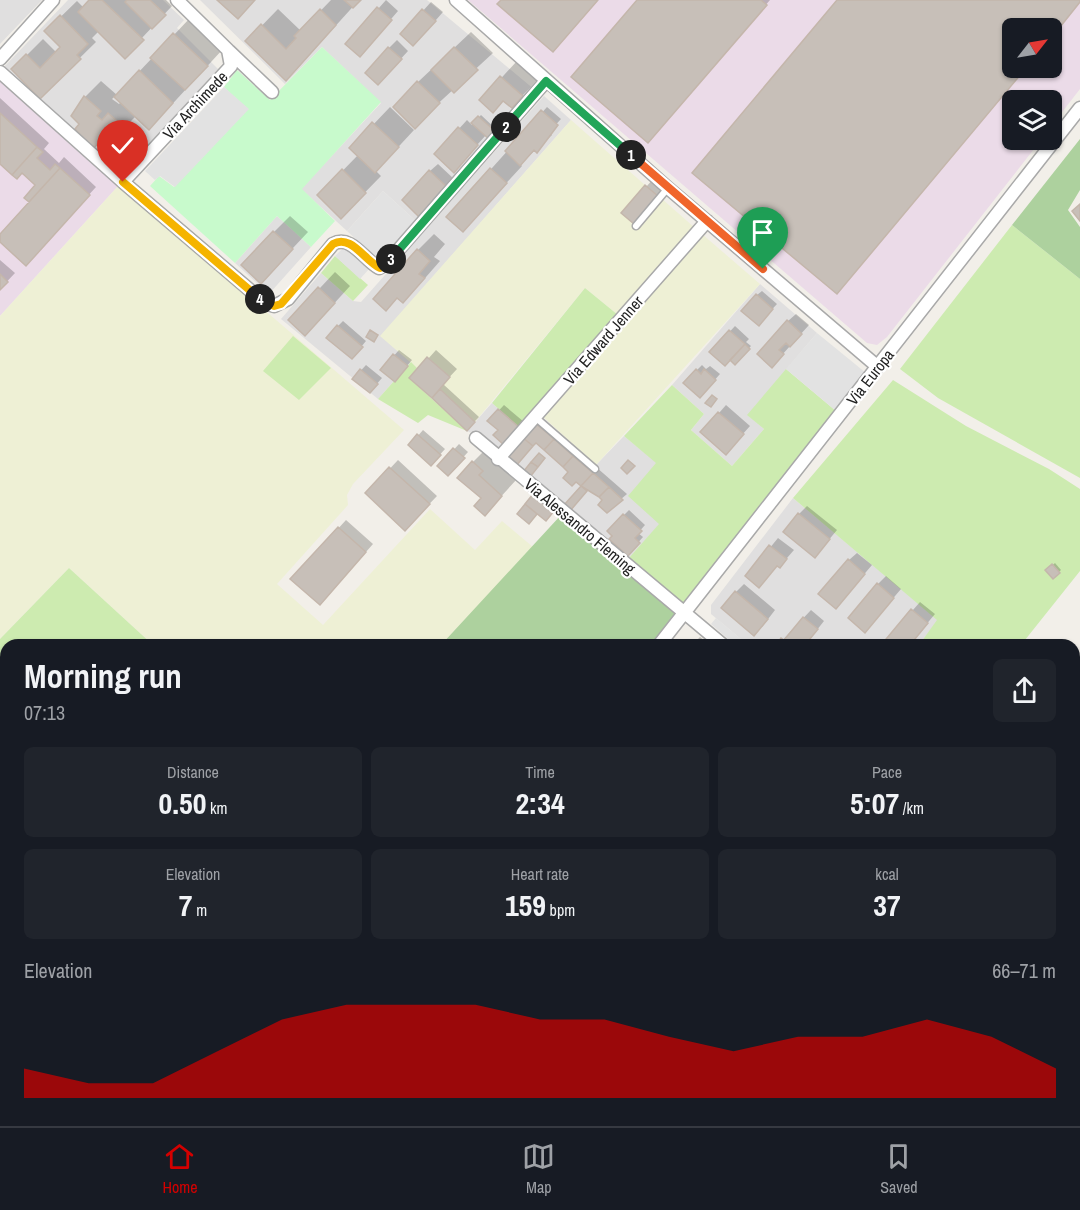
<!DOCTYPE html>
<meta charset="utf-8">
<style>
:root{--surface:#171b24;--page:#20242c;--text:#f1f3f6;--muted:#9ea1a6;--line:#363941;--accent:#d40000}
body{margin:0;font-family:"Archivo Narrow",sans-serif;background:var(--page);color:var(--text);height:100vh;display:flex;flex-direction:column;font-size:22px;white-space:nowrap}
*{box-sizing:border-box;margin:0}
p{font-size:20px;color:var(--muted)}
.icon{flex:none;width:33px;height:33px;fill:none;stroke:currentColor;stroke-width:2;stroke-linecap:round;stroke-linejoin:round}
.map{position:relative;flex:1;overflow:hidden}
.sheet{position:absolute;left:0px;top:639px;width:1080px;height:488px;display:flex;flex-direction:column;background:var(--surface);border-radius:18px 18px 0 0;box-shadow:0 2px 4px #0004}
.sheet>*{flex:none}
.needle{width:39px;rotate:59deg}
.tools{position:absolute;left:1002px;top:18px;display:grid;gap:12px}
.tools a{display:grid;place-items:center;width:60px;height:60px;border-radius:9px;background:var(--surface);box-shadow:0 2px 4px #0004;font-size:30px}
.pin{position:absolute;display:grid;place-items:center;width:51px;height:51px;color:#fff;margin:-62px -26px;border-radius:50% 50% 50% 0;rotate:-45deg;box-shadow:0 0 6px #0007}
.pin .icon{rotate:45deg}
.km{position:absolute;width:30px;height:30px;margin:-15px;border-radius:50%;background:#222;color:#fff;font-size:16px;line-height:30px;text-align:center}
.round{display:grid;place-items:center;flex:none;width:63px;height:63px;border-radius:9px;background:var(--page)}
.head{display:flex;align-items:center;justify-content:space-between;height:102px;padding:0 24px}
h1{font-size:33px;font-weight:800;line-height:45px}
.figures{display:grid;grid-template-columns:repeat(3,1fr);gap:9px;height:102px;padding:6px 24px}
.figures div{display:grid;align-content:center;border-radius:9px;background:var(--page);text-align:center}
.figures b{font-size:30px;font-weight:800}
.figures small{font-size:16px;font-weight:400}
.figures p{font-size:16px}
.chart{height:168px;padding:12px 24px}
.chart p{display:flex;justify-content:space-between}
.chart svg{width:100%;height:108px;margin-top:6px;fill:var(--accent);opacity:.7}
.tabs{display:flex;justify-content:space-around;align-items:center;height:84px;border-top:2px solid var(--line);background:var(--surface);font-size:16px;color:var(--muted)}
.tabs a{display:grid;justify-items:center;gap:3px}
.tabs .on{color:var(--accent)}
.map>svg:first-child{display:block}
.residential{fill:#e0dfdf}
.industrial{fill:#ebdbe8;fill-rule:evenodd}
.farmland{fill:#eef0d5}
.grass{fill:#cdebb0}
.forest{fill:#add19e}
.cemetery{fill:#aacbaf}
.park{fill:#c8facc}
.parking{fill:#e2e2e2}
.shadow{fill:#0003;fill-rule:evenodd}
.building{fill:#c7bfb8;stroke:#c4b6ab;stroke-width:1.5}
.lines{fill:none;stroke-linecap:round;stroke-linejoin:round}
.service-casing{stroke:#a9a9a9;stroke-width:9}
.minor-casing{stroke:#a9a9a9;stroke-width:15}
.service{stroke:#fff;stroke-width:6}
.minor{stroke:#fff;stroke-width:12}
.split-1-casing{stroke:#fff;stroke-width:12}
.split-2-casing{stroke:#fff;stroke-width:12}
.split-3-casing{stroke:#fff;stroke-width:12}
.split-4-casing{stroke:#fff;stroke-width:12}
.split-5-casing{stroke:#fff;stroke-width:12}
.split-1{stroke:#f0652b;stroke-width:8}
.split-2{stroke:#22a559;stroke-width:8}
.split-3{stroke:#22a559;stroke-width:8}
.split-4{stroke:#f5b400;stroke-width:8}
.split-5{stroke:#f5b400;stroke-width:8}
.labels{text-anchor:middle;stroke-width:4.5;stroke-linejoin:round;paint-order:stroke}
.street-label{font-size:16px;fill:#222;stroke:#fff}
</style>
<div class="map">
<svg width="1080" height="1126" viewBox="0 0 1080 1126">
<rect width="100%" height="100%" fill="#f2efe9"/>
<!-- residential -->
<path class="residential" d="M0,0H42L0,44Z
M68,0H163L184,20L177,28L218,69L120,175L3,68Z
M200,0H427L535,90L417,222L383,191L347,231L301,189L381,103L322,47L285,84Z
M544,96L571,120L381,336L411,362L378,399L281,319L321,273L353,301L361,302Z
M277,216L311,247L269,294L235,263Z
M760,284L817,333L748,415L764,429L732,466L691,430L704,414L672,385Z
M492,403L520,428L497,454L476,435L467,431Z
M540,415L596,465L624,436L657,463L660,524L628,559L504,458Z
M793,498L938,620L919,645H748L711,614V605Z
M1080,762V933L1074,928V769Z
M6,859V972L0,966V865Z
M1074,946L1080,951V1062L1074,1069Z
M6,1040V1116L0,1109V1045Z
M579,1120H688L694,1126H575Z
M723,1120L829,1121L824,1126H723Z
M846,1120L1024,1121L1019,1126H841Z
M10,1121H95L89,1126H15Z"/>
<!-- industrial -->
<path class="industrial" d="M468,0H1080V89L1052,125V100H1012V140H1041L887,337L877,345L867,343ZM1012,28H1052V68H1012Z
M0,79L119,185L0,316Z
M95,1120L147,1121L153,1126H89Z"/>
<!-- farmland -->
<path class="farmland" d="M571,120L645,185L621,213L661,198L695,228L618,315L585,288L475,422L440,389L450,377L428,357L417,368L380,336Z
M119,185L404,430L353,484L347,495L348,505L277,584L323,625L430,509L475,550L502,521L533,547L441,645H153L69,568L0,639V316Z
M702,234L760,284L596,465L542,416Z
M0,752L6,758V859L0,865Z
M174,1121H242L237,1126H180Z"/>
<!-- grass -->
<path class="grass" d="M1012,225L1080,279V478L938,398L900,369Z
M335,256L368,285L353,301L321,273Z
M585,288L618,315L520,428L492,403Z
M293,336L331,368L299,400L263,371Z
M411,362L417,368L409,378L467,431L428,415L418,423L378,399Z
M786,369L836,411L684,606L628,559L659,524L628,496L656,463L624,436L672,385L704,414L691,430L732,466L764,429L747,415Z
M893,380L966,426L1049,469L1080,489V571L1021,645H919L937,620L793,498Z
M69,568L153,645H6V758L0,752V639Z
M1079,1086L1080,1126H1054L1048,1121L1074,1120V1092Z"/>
<!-- forest -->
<path class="forest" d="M1080,139V190L1068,210L1080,227V279L1012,225Z
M561,515L678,613L652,645H441Z
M471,1121H579L574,1126H477Z"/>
<!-- cemetery -->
<path class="cemetery" d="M372,1121V1120L467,1121L462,1126H367Z"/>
<!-- park -->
<path class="park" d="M322,47L381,102L302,189L335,221L311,247L277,216L235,263L150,186L159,176L174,187L235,98L224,87L237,70L270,100Z"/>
<!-- parking -->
<path class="parking" d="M224,87L249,109L175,187L160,176L155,180L145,171Z
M383,191L417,222L380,261L347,231Z
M344,247L369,269L360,279L335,256Z
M817,333L866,373L836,411L786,369Z
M716,618L748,645H735L711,624Z"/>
<!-- shadow -->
<path class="shadow" d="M91,0H166L172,6L125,56L99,31L92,38L96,42L40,97L13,69L43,39L57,53L62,47L46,31L77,1L84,8Z
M331,0H359L302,63L247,41L278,9L301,31Z
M386,0L398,11L367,47L347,44Z
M639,0H770L656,133Z
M839,0H1080L1052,36V28H1012V68H1025L844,284Z
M431,2L443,12L421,37L402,34Z
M190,18L223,49L165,112L136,116L116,136L81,124L85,97L101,81L117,95ZM115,96L121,102L119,104L112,99Z
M471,32L493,53L431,110L418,82Z
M397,40L408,51L386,75L389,48Z
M517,61L538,79L528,90L512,106L504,99L481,100Z
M0,98L49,143L44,149L59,163L64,157L96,187L33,256L0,240V236L31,202L26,198L37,185L22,172L0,162Z
M390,107L414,130L376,171L381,176L341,217L319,195L358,155L351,148Z
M547,107L561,119L549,132L552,135L520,164L522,166L463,230L448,217Z
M481,115L497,130L486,135L461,163L436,154L467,120L472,125Z
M438,164L454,179L428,208L430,171Z
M654,178L664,187L642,214L623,213Z
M290,216L308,232L277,265L274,232Z
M434,234L445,244L434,257L440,261L419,285L418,250Z
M0,260L15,273L0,289Z
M335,272L350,286L321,318L290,320Z
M762,291L777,304L763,319L757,295Z
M796,314L809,325L772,366L788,321Z
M343,321L366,341L356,353L338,326Z
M735,326L749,339L746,342L751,346L735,363L711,352Z
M399,350L412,360L399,375L382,369Z
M436,350L457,369L443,384L479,417L467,429L411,378Z
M366,365L382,378L375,386L354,378Z
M702,365L706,369L710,366L720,374L705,391L697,370Z
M504,405L524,422L505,443L500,430L489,421Z
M726,405L750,426L733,445L719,413Z
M541,419L627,494L607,511L604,500L590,487L575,504L566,505L583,486L536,441L507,457Z
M423,430L445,449L436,459L410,445Z
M459,444L468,452L448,474L439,466Z
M489,446L517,479L485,514L473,462Z
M398,460L437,496L413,521L367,493Z
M807,506L837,530L822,548L799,514Z
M629,510L645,525L638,533L643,537L628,554L624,515Z
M346,520L373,544L328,595L292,579Z
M778,538L794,550L780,566L778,564L747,576Z
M857,553L872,565L843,599L849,560Z
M1055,563L1061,570L1053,577L1047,570Z
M886,576L901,589L872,623L878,584Z
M744,584L775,610L762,627L736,592Z
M920,602L935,614L909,645H886L884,643Z
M811,610L824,621L805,645H778Z
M700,637L710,645H692Z
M1079,828L1080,855H1074V834Z
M19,1120H59L64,1126H24Z
M105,1120H115L119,1126H97Z
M315,1120H319L324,1125L310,1126Z
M733,1120H772L767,1126H729Z
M786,1120H818L812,1126H781Z
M848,1120H855L861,1126H845Z
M1004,1120L1001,1126H960L965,1121Z"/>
<!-- building -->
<path class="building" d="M89,0H102L144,40L125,59L78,12Z
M127,0H150L166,15L152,29L125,2Z
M217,0H255L238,19Z
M344,0H361L353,8Z
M501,0H598L553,52L497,4Z
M637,0H761L767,5L648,143L571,77Z
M837,0H1080V2L1052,37V28H1012V68H1026L837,294L692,173Z
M377,7L392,20L360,57L345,44Z
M320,9L336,25L286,81L245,41L261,24L286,49L296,38L294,36Z
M422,9L436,21L413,46L400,34Z
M60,15L88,44L77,55L81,59L40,99L11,69L26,54L40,68L60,47L44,31Z
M173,33L208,66L185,90L150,58Z
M388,47L402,59L378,85L365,73Z
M454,47L478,70L454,93L431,70Z
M139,70L173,103L149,130L114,97Z
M500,76L523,96L512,108L503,101L493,113L479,100Z
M417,81L440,103L415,129L393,107Z
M84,96L101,111L97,116L102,120L108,113L125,128L107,143L102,139L93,149L75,129L79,124L71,116Z
M541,110L558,125L537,153L534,150L520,166L505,151Z
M0,113L37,147L12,175L0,164Z
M478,116L496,132L490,140L471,123Z
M372,122L399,147L375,173L349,148Z
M458,127L478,145L454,173L434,154Z
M37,147L43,152L37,158L50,170L55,164L60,168L29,202L24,198L35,185L22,173L17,179L12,175Z
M60,168L90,195L26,266L0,242V234Z
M490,168L507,183L463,232L446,217Z
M342,169L366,193L341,219L317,195Z
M429,170L448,188L420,218L402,200Z
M645,185L658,196L634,224L621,213Z
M1080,204V221L1072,211Z
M273,231L293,249L261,284L241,265Z
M417,249L430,261L419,274L425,278L403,303L397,298L386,311L373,299Z
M0,274L8,282L0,290Z
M318,287L335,303L305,336L288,320Z
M756,294L773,309L759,326L741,311Z
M787,320L802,334L790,347L786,343L779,350L784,354L772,368L757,354Z
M337,325L363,347L352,359L326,338Z
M370,330L378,335L374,342L366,337Z
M729,330L745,344L725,366L709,352Z
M745,344L750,349L735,365L730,360Z
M393,354L408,366L395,382L380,370Z
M427,357L450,377L432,398L409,378Z
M360,369L378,384L370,393L352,379Z
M696,369L701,374L704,369L716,380L700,398L683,383Z
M440,389L475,422L467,431L432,398Z
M712,395L717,399L711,407L705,403Z
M498,409L520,428L505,446L493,435L498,430L487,421Z
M718,412L744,434L726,455L700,432Z
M535,423L554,439L544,450L536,443L533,446L522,437Z
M417,434L441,455L431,466L408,445Z
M522,437L533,446L516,466L505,457Z
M554,439L573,456L563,467L544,450Z
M453,448L465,458L448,476L437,466Z
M539,453L545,458L538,467L531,462Z
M573,456L593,473L581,486L576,482L572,486L563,478L568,472L563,467Z
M628,460L635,466L627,474L621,468Z
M472,461L483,471L479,475L502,496L485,516L474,506L481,498L457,478Z
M531,462L538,467L530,477L523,472Z
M389,467L430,504L405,531L365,493Z
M593,473L609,487L599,497L581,486Z
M581,486L587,491L570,511L564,505Z
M609,487L623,500L607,513L598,505L602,500L599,497Z
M533,494L554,511L546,521L525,504Z
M525,504L537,514L529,524L517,514Z
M798,513L830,539L815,558L783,532Z
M623,514L642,531L635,538L640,543L628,556L609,539L612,536L607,531Z
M338,527L366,552L320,605L290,579Z
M769,545L787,559L780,568L777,566L759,588L745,576Z
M848,559L865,574L836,609L818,594Z
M1052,564L1060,573L1053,579L1045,570Z
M877,583L894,598L865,633L848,618Z
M735,591L768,619L754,636L721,608Z
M911,609L928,623L910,645H883L882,644Z
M803,617L818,629L805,645H776L781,638L784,640Z
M1080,789V810L1074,817V796Z
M1074,832L1080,838V857L1077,860L1074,857Z
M6,920V951L0,946V927Z
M5,1061L6,1095L0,1100V1065Z
M17,1120H45L50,1126H22Z
M646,1120H663L659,1126H652Z
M731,1120H757L764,1126H727Z
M796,1120H819L814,1126H802Z
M846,1120H852L857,1126H843Z
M978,1120H994L1000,1126H958L974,1125Z"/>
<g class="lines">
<defs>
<path id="service" d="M636,226L668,188
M535,417L595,469"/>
<path id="minor" d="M456,0L668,188L878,367
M229,51L272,92
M0,59L53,0
M0,72L123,182L265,303L274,306L288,299L333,244C351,234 364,260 379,268L386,264L546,81
M123,182L231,66L228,50L177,0
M476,438L723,645
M498,459L707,221
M659,645L1080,108
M1074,937L1080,942
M0,975L6,980
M0,1023L6,1018
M1074,1079L1080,1073
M160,1120L166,1126
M700,1120L706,1126
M254,1126L258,1120
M830,1126L835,1120
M1030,1126L1035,1120"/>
</defs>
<!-- service casing -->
<use href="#service" class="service-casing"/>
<!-- minor casing -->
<use href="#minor" class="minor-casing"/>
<!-- service -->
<use href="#service" class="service"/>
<!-- minor -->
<use href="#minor" class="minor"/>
</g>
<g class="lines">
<defs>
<path id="split-1" d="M631,155L763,269"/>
<path id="split-2" d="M506,127L546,81L631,155"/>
<path id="split-3" d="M391,259L506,127"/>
<path id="split-4" d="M260,299L274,306L281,304L333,244C351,234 364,260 380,268L391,259"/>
<path id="split-5" d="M123,182L260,299"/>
</defs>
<!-- split-1 casing -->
<use href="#split-1" class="split-1-casing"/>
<!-- split-2 casing -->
<use href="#split-2" class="split-2-casing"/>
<!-- split-3 casing -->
<use href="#split-3" class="split-3-casing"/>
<!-- split-4 casing -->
<use href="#split-4" class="split-4-casing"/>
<!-- split-5 casing -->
<use href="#split-5" class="split-5-casing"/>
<!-- split-1 -->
<use href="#split-1" class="split-1"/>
<!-- split-2 -->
<use href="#split-2" class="split-2"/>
<!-- split-3 -->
<use href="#split-3" class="split-3"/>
<!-- split-4 -->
<use href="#split-4" class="split-4"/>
<!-- split-5 -->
<use href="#split-5" class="split-5"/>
</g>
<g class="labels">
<!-- street labels -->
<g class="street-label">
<text transform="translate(195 105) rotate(-47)" y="6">Via Archimede</text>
<text transform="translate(603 340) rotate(-49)" y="6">Via Edward Jenner</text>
<text transform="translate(870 377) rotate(-52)" y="6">Via Europa</text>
<text transform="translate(580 526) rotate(40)" y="6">Via Alessandro Fleming</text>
</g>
</g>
</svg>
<div class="tools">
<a><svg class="needle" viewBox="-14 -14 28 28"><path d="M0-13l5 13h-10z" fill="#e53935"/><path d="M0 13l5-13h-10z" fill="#9ea1a6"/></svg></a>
<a><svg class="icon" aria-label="layers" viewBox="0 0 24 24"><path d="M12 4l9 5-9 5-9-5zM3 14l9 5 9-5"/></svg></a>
</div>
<div class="pin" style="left:763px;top:269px;background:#1e9e55"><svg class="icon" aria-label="arrive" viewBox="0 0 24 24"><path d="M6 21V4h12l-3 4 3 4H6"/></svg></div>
<div class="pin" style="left:123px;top:182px;background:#d93025"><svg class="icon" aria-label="check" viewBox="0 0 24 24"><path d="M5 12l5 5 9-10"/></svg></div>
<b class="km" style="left:631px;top:155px">1</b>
<b class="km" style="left:506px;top:127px">2</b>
<b class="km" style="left:391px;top:259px">3</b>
<b class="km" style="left:260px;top:299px">4</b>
<section class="sheet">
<div class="head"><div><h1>Morning run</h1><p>07:13</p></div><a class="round"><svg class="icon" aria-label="share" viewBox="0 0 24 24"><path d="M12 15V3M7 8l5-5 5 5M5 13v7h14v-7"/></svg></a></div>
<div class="figures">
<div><p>Distance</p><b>0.50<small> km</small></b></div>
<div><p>Time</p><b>2:34</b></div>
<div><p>Pace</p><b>5:07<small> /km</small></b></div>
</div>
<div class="figures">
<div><p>Elevation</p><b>7<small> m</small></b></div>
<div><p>Heart rate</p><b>159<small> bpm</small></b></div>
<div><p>kcal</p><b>37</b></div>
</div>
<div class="chart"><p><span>Elevation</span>66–71 m</p>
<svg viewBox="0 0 160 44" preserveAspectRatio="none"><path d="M0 44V32L10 38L20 38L30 25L40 12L50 6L60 6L70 6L80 12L90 12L100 19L110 25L120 19L130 19L140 12L150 19L160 32V44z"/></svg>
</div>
</section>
</div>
<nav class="tabs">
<a class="on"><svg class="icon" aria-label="home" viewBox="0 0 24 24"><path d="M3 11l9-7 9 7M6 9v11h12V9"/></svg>Home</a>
<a><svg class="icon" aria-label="map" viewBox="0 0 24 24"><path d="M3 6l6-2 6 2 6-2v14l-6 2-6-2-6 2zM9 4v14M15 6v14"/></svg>Map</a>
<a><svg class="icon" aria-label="saved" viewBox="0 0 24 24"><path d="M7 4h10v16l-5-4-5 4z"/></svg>Saved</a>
</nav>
